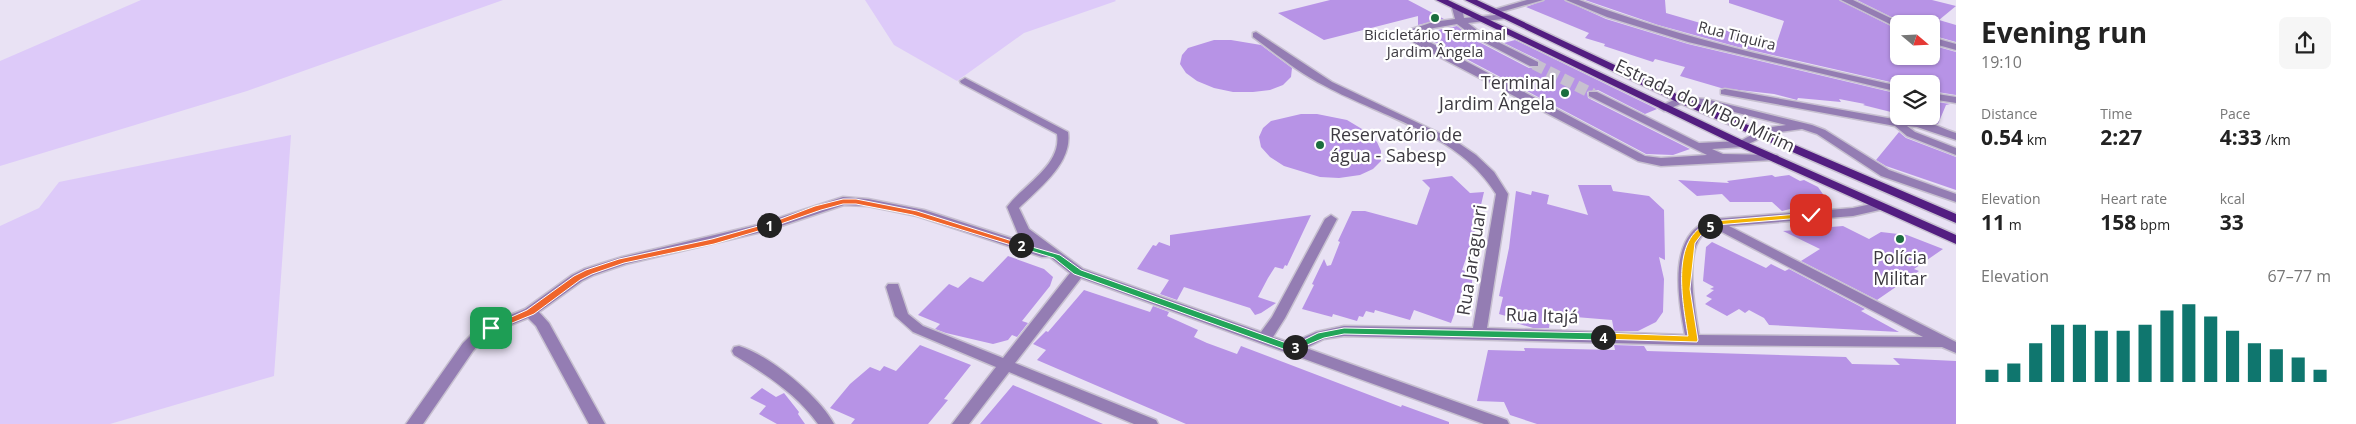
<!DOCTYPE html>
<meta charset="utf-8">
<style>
:root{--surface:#fff;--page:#f6f6f6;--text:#222;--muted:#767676;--accent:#0f766e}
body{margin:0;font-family:"Open Sans",sans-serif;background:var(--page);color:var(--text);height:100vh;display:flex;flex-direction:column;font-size:19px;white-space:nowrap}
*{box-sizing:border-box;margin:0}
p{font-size:16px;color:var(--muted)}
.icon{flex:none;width:28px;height:28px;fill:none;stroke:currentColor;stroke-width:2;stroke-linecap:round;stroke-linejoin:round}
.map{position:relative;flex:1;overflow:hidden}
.details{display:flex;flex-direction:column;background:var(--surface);width:400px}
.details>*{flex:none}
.needle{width:32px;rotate:109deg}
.controls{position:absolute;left:1890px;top:15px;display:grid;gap:10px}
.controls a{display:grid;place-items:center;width:50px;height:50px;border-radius:8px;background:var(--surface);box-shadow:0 1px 4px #0004;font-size:25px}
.pin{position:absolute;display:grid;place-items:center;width:42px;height:42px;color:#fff;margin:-21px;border-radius:10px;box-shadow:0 2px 8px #0006}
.km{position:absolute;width:25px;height:25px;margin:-12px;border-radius:50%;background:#222;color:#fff;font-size:14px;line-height:25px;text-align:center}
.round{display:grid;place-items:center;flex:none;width:52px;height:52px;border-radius:8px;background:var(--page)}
.head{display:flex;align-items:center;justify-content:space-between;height:85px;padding:0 25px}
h1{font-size:28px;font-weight:700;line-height:38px}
.stats{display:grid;grid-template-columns:repeat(3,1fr);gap:8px;height:85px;padding:5px 25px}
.stats div{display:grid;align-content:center}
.stats b{font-size:21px;font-weight:700}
.stats small{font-size:14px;font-weight:400}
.stats p{font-size:14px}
.chart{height:140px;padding:10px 25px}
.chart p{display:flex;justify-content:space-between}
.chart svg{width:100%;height:90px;margin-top:5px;stroke:var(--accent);stroke-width:6}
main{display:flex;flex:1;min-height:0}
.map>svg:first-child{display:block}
.green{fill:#ddcaf9}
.building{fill:#b793e6}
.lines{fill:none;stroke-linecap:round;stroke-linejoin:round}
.minor-tunnel{stroke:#c7c0d0;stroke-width:11;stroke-dasharray:11 5;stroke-linecap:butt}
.minor-casing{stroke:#c7c0d0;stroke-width:3}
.major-casing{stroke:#c7c0d0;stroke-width:3}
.minor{fill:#947db3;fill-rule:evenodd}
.major{fill:#531e81;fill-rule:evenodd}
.split-1{fill:#f0652b;stroke:#fff}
.split-2{fill:#f0652b;stroke:#fff}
.split-3{fill:#22a559;stroke:#fff}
.split-4{fill:#22a559;stroke:#fff}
.split-5{fill:#f5b400;stroke:#fff}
.split-6{fill:#f5b400;stroke:#fff}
.poi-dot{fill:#1b6d3e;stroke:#fff;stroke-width:2}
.labels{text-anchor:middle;stroke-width:4.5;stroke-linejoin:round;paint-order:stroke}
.far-poi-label{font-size:15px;fill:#3d3a41;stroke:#fff}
.far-street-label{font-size:15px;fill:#3d3a41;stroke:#fff}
.poi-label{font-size:18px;fill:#3d3a41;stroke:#fff;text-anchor:end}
.street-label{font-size:18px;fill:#3d3a41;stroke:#fff}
</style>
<main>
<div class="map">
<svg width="1956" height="424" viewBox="0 0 1956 424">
<rect width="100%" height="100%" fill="#e9e2f4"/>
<!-- green -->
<path class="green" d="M141,0H503L247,91L0,166V61Z
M865,0H1115L1116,1L1024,33L957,81L894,45Z
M291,135L274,376L110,424H0V226L39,208L59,182Z"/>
<!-- building -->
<path class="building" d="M1330,0H1408L1444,19L1418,25V16L1324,40L1278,13Z
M1545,0H1564L1606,19L1688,44L1899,94V114L1863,105L1865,104L1839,99L1841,102L1798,98L1797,100L1774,94L1721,88L1680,76L1685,67L1655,59L1653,62L1604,46L1605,44L1585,38L1589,33L1526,7Z
M1585,0H1665L1666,13L1776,45L1784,21L1729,3V0H1839L1899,30L1896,56H1931V45L1956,52V95L1931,91V84H1899L1738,47L1658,25Z
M1857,0H1932L1956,6L1939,20L1956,25V42L1931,35V24H1905Z
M1457,26L1475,40L1529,68L1539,67V60L1504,43L1515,40L1657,109L1645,114L1598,90L1587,92L1588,98L1690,149L1673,155L1646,154L1419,34Z
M1214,40H1231L1261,45L1292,68L1291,77L1283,85L1270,90L1253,92H1233L1214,88L1197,81L1186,73L1180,64L1182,55L1188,48Z
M1931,101L1950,104L1946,105L1938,124L1913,117L1931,116Z
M1301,114H1317L1347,120L1367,132L1377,142L1381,151V161L1373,169L1360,175L1339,178L1320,177L1284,166L1270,157L1261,147L1259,137L1263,128L1271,121Z
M1899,132L1906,138L1956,157V190L1886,166L1876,160Z
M1772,175L1775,177L1789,175L1800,181L1804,180L1818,187L1827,200L1782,211L1772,202H1730L1722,194L1697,196L1678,180L1729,183L1727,181Z
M1452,176L1470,193L1484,192L1474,235L1462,270L1473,273L1471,292L1463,290L1451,323L1414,310L1410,320L1375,310L1374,313L1366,311L1363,317L1359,316L1357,321L1333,314L1332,317L1302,309L1314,285L1312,284L1324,259L1327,266L1331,265L1340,242L1338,241L1352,211H1365L1417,225L1430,188L1422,180Z
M1578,185H1611L1613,191L1649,196L1664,210L1665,260L1659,257L1664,279L1663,312L1656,322L1638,331H1614L1612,320L1551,315L1549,328H1533L1506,320V316L1499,314L1503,297L1499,296L1509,248L1516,191L1531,195L1532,191L1549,195L1547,204L1588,215Z
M1311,215L1287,266L1285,265L1283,269L1275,267L1268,278L1258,297L1276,303L1261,313L1255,315L1250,308L1184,287L1177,300L1160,294L1169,280L1137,269L1153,245L1156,246L1159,242L1170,246V235Z
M1843,226L1869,239L1881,232L1907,235L1943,249L1914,269L1919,271L1877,300L1801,261L1820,249L1783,231Z
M1712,242L1766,268L1771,264L1785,271L1789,269L1865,309L1861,311L1899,332L1769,325L1764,318L1749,310L1745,313L1739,309L1727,316L1705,304L1712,299L1706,296L1714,290L1710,289L1714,287L1703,281L1706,247Z
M1008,256L1044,269L1053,277L1050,286L1022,321L1028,323L1017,337L1012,335L1008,340L993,344L946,333L935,329L940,324L918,315L949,284L958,288L970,277L983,282Z
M1084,290L1150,312L1153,306L1169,312L1167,316L1198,330L1194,337L1207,343L1237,354L1241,346L1401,407L1402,405L1449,422V424H1186L1037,360L1046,350L1033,344L1046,331L1048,332Z
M920,345L971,365L944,399L948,400L928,424H851L855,419L830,408L850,384L870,367L880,371L884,366L896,371Z
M1614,345L1644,346L1647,351L1846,357L1852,364L1900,365L1893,358L1956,361V424H1537L1510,415L1504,402L1477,401L1488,350L1525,351L1524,348L1615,350Z
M1013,385L1055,403L1103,424H980Z
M762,388L776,397L784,393L799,412L798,414L805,424H777L759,414L766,406L750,398Z"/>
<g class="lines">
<!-- minor-tunnel -->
<path class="minor-tunnel" d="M1534,64L1593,94"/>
<defs>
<path id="minor" d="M1527,0H1543L1494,14L1489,11Z
M1566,0H1579C1683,39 1791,62 1899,86V92L1688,42L1607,17Z
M1841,0H1853L1903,24H1899V28L1896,27Z
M1457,5L1462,8L1464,18L1506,14L1508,16L1503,19L1468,23L1482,34L1538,62V66H1530L1476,38L1457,24L1434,28L1417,33L1418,36L1645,156L1661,158L1707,155L1589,96V92H1597L1699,143L1740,141L1765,128L1786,125L1706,105L1683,103L1664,111L1659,108L1660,106L1681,97L1706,99L1812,125L1825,130L1889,170L1956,194V202L1881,176L1817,134L1802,129L1772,133L1742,147L1712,149L1723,154L1777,155L1779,157L1773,160L1661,166L1638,161L1428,51L1413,42L1407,32L1409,30L1433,22L1455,19L1452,8Z
M1256,32L1332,82L1454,140L1476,155L1494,172L1508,194L1487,328L1685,335C1678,299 1666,231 1714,219L1853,208L1880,202L1886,206L1884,209L1853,216L1729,226L1956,342V353L1942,347L1693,345L1344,336L1324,339L1306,348L1507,420L1509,424H1484L1081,278L1015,363L1156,420L1158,424H1134L1009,372L969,424H952L996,367L913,332L895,316L886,287L888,284H898L908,314L923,326L1003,358L1070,273L1050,257H1042L917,216L868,206L844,205L766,231L626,264L594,275L582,281L539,312L549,323L605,424H589L536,326L528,318L496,331L483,339L473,351L423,424H406L463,343L473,333L486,325L525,309L572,275L584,269L622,257L757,225L843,197L868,199L924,210L1033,245L1018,234L1007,207C1023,185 1062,165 1057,134L961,83L960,81L965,78L1068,132C1073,163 1039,188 1019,208L1029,229L1083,269L1261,332L1272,317L1325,219L1331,215L1337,219L1285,318L1273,337L1291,343L1316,332L1344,326L1473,328L1496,194C1459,134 1384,118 1325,86C1299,73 1276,54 1253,37V33ZM1714,228L1923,337L1699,335C1695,312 1685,256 1701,237C1704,233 1710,231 1714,228Z
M1931,37L1956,44V50L1931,43Z
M1725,89L1899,120C1916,114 1940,128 1956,133V140L1917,127L1907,126L1915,132L1956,148V155L1907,136L1895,126L1721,94V90Z
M1931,93L1956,97V103L1931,99Z
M739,346C769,355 819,396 834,424H818C796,393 765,374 734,355L732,351L734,347Z"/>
<path id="major" d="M1436,0H1448L1746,142L1956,235V244L1738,146Z
M1465,0H1477L1685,98L1956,214V223L1677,102Z"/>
</defs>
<!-- minor casing -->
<use href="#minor" class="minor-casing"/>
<!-- major casing -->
<use href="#major" class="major-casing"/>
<!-- minor -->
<use href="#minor" class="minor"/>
<!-- major -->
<use href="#major" class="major"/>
</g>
<!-- split-1 -->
<path class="split-1" d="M769,223L773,225L772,227L714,244L624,263L592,274L580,280L534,314L495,330H488L487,328L527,310L574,276L586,270L619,259L712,239Z"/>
<!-- split-2 -->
<path class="split-2" d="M843,199H856L917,211L1025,245L1021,248L913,215L856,204H843L821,210L769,228L765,225L815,206Z"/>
<!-- split-3 -->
<path class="split-3" d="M1018,243L1060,255L1081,270L1292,345H1298L1300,347L1296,351H1289L1074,274L1054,258L1018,247Z"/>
<!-- split-4 -->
<path class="split-4" d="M1344,328L1603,333L1607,337L1603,340L1344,334L1324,338L1295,350L1290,347L1318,333Z"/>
<!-- split-5 -->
<path class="split-5" d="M1710,223L1714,226L1713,228L1701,235L1695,243L1690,289L1698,340L1697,342L1599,339L1598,337L1603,333L1688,336C1683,304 1669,236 1710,223Z"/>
<!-- split-6 -->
<path class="split-6" d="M1811,213L1814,214V217L1716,225L1710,228L1706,226L1714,221Z"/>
<!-- markers -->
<g class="poi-dot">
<circle cx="1435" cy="18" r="5"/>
<circle cx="1565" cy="93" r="5"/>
<circle cx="1320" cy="145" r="5"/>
<circle cx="1900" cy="239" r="5"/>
</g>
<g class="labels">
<!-- far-poi labels -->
<g class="far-poi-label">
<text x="1435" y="40">Bicicletário Terminal<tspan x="1435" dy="17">Jardim Ângela</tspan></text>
</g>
<!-- far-street labels -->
<g class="far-street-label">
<text transform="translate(1737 36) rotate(14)" y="5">Rua Tiquira</text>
</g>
<!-- poi labels -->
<g class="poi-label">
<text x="1555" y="89">Terminal<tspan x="1555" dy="21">Jardim Ângela</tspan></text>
<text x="1330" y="141" text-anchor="start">Reservatório de<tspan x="1330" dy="21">água - Sabesp</tspan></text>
<text x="1900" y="264" text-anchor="middle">Polícia<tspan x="1900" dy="21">Militar</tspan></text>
</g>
<!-- street labels -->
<g class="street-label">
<text transform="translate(1705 106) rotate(25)" y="6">Estrada do M'Boi Mirim</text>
<text transform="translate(1472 260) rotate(-81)" y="6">Rua Jaraguari</text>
<text transform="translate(1542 316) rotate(2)" y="6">Rua Itajá</text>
</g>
</g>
</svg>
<div class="controls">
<a><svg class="needle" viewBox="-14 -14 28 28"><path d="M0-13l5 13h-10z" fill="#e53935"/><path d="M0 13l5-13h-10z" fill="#767676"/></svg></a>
<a><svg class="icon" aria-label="layers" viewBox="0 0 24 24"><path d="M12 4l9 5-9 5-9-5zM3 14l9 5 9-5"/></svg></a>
</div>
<div class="pin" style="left:491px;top:328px;background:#1e9e55"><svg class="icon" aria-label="arrive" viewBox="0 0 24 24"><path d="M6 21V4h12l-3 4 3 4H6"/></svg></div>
<div class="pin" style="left:1811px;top:215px;background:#d93025"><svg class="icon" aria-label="check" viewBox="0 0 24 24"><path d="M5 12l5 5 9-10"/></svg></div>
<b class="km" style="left:769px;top:225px">1</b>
<b class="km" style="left:1021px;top:245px">2</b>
<b class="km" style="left:1295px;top:347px">3</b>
<b class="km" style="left:1603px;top:337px">4</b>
<b class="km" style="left:1710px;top:226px">5</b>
</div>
<section class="details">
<div class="head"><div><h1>Evening run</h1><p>19:10</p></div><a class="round"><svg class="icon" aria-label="share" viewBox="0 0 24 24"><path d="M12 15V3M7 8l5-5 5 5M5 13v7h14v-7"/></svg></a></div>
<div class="stats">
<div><p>Distance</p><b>0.54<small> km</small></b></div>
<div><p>Time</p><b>2:27</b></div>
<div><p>Pace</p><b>4:33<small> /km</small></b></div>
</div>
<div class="stats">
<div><p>Elevation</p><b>11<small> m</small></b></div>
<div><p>Heart rate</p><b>158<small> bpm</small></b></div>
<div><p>kcal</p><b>33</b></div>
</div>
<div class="chart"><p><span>Elevation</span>67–77 m</p>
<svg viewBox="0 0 160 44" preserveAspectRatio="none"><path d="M5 44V38M15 44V35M25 44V25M35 44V16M45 44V16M55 44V19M65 44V19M75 44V16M85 44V9M95 44V6M105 44V12M115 44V19M125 44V25M135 44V28M145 44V32M155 44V38"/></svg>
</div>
</section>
</main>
